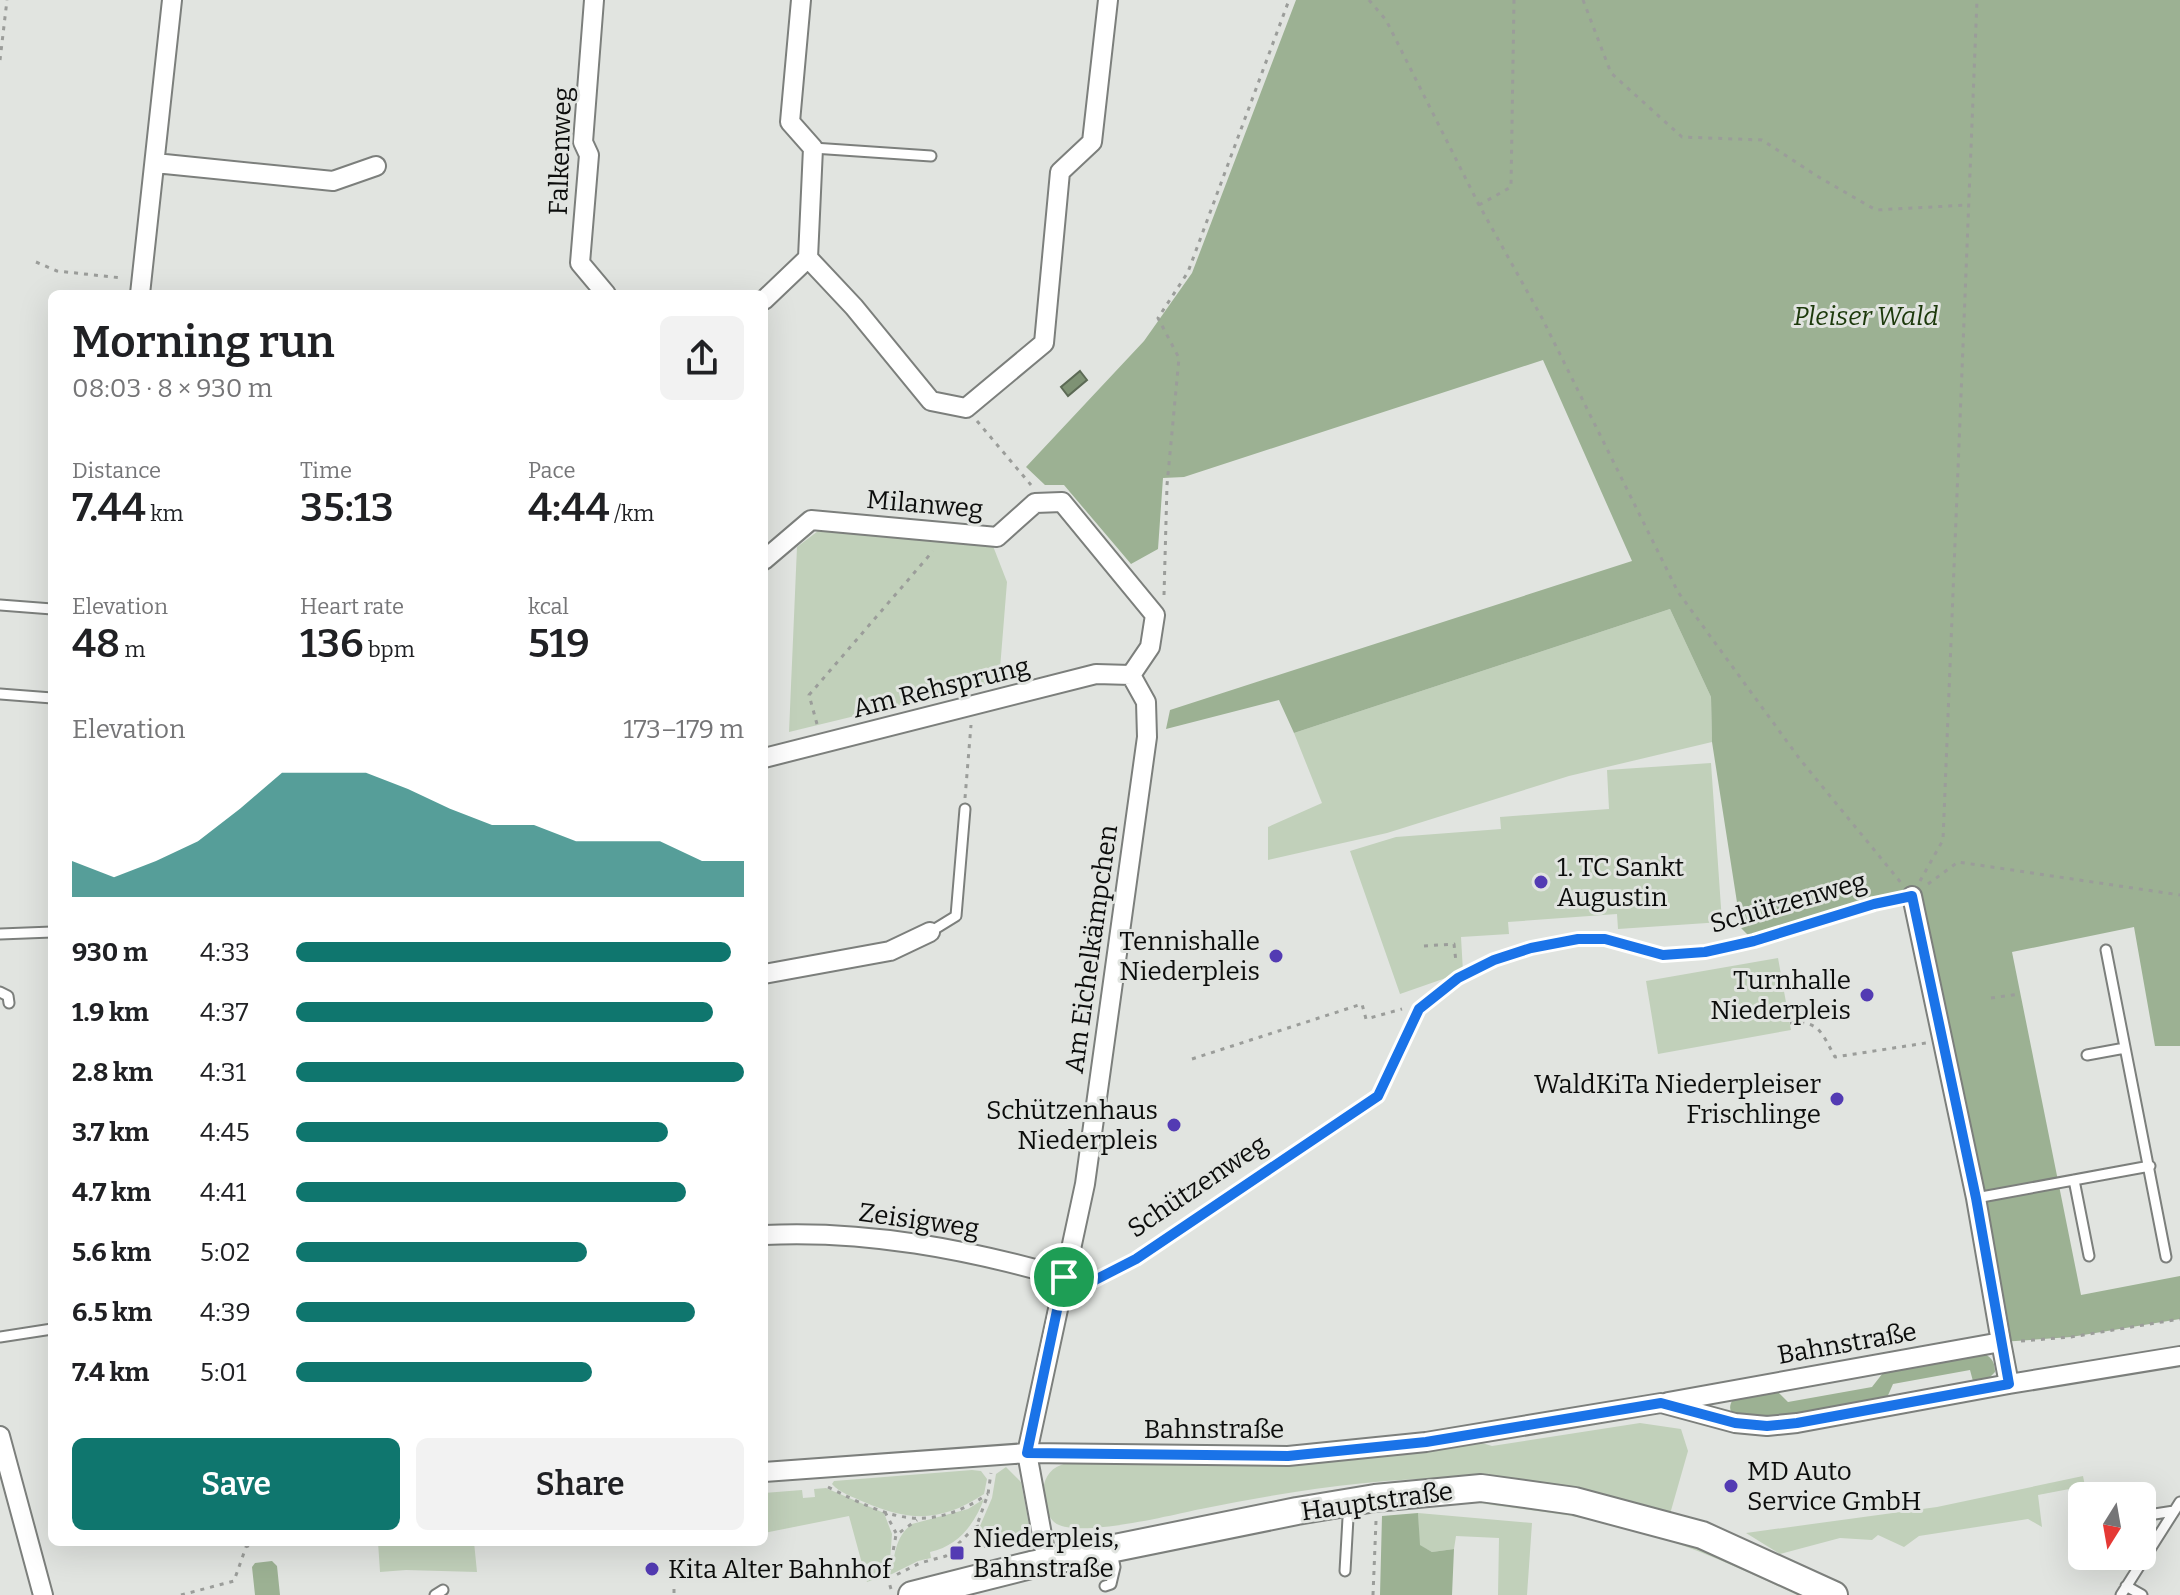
<!DOCTYPE html>
<meta charset="utf-8">
<style>
:root{--surface:#fff;--page:#f2f2f2;--text:#202124;--muted:#757577;--accent:#0f766e}
body{margin:0;font-family:Bitter,serif;background:var(--page);color:var(--text);height:100vh;display:flex;flex-direction:column;font-size:30px;white-space:nowrap}
*{box-sizing:border-box;margin:0}
p{font-size:26px;color:var(--muted)}
.icon{flex:none;width:44px;height:44px;fill:none;stroke:currentColor;stroke-width:2;stroke-linecap:round;stroke-linejoin:round}
.map{position:relative;flex:1;overflow:hidden}
.details{position:absolute;left:48px;top:290px;width:720px;height:1256px;display:flex;flex-direction:column;background:var(--surface);border-radius:12px;box-shadow:0 8px 32px #0002}
.details>*{flex:none}
.needle{width:52px;rotate:191deg}
.controls{position:absolute;left:2068px;top:1482px;display:grid;gap:16px}
.controls a{display:grid;place-items:center;width:88px;height:88px;border-radius:12px;background:var(--surface);box-shadow:0 8px 32px #0002;font-size:40px}
.pin{position:absolute;display:grid;place-items:center;width:68px;height:68px;color:#fff;margin:-34px;border:4px solid #fff;border-radius:50%;box-shadow:0 2px 8px #0007}
.round{display:grid;place-items:center;flex:none;width:84px;height:84px;border-radius:12px;background:var(--page)}
.summary{display:flex;align-items:center;justify-content:space-between;height:136px;padding:0 24px}
h1{font-size:44px;font-weight:600;line-height:60px}
.metrics{display:grid;grid-template-columns:repeat(3,1fr);gap:12px;height:136px;padding:8px 24px}
.metrics div{display:grid;align-content:center}
.metrics b{font-size:40px;font-weight:600}
.metrics small{font-size:22px;font-weight:400}
.metrics p{font-size:22px}
.chart{height:224px;padding:16px 24px}
.chart p{display:flex;justify-content:space-between}
.chart svg{width:100%;height:144px;margin-top:8px;fill:var(--accent);opacity:.7}
.primary-button{display:flex;gap:16px;margin-top:auto;padding:16px 24px}
.primary-button a{flex:1;height:92px;border-radius:12px;background:var(--accent);color:#fff;font-size:32px;font-weight:600;line-height:92px;text-align:center}
.primary-button a+a{background:var(--page);color:var(--text)}
ul{padding:0 24px;list-style:none;font-size:26px}
li{display:grid;grid-template-columns:128px 96px 1fr;align-items:center;height:60px}
li i{height:20px;border-radius:10px;background:var(--accent)}
.map>svg:first-child{display:block}
.green{fill:#c1d0ba}
.forest{fill:#9cb193}
.water{fill:#7e9274;stroke:#5c6a55;stroke-width:2}
.lines{fill:none;stroke-linecap:round;stroke-linejoin:round}
.lane-casing{stroke:#7c7f7c;stroke-width:13}
.street-casing{stroke:#7c7f7c;stroke-width:22}
.secondary-casing{stroke:#7c7f7c;stroke-width:30}
.path{stroke:#9b9d9a;stroke-width:3;stroke-dasharray:4 6;stroke-linecap:butt}
.lane{stroke:#fff;stroke-width:9}
.street{stroke:#fff;stroke-width:18}
.secondary{stroke:#fff;stroke-width:26}
.route-casing{stroke:#fff;stroke-width:16}
.route{stroke:#1a73e8;stroke-width:10}
.poi-dot{fill:#533bb3;stroke:#e1e4e0;stroke-width:3}
.labels{text-anchor:middle;stroke-width:6;stroke-linejoin:round;paint-order:stroke}
.street-label{font-size:26px;fill:#0c0d0c;stroke:#e1e4e0}
.park-label{font-size:26px;font-style:italic;fill:#1c390b;stroke:#e1e4e0}
.poi-label{font-size:26px;fill:#0c0d0c;stroke:#e1e4e0;text-anchor:start}
</style>
<div class="map">
<svg width="2180" height="1595" viewBox="0 0 2180 1595">
<rect width="100%" height="100%" fill="#e1e4e0"/>
<!-- green -->
<path class="green" d="M818,531L993,546L1007,582L999,681L789,732L797,547Z
M1670,609L1711,697L1712,742L1569,776L1387,833L1268,860V827L1322,803L1294,733Z
M1711,763L1722,922L1618,929L1617,914L1508,922L1509,934L1461,937L1463,972L1400,994L1350,851L1396,837L1501,829L1500,817L1609,809L1607,770Z
M1778,958L1791,1030L1658,1054L1646,981Z
M1640,1423L1681,1429L1688,1451L1670,1514C1513,1458 1361,1477 1201,1509C1175,1514 1071,1541 1053,1521C1039,1506 1038,1473 1061,1465C1068,1462 1078,1463 1086,1463L1282,1466L1482,1443L1492,1446Z
M1006,1467L1021,1482L1030,1530C1022,1551 1010,1549 991,1547L980,1526L992,1498L996,1474Z
M972,1470L981,1471L987,1479L984,1494C942,1522 910,1522 864,1502C853,1497 840,1493 832,1484L834,1481Z
M2083,1476L2085,1486L2038,1495L2042,1527L2028,1519L1919,1536L1904,1547L1878,1535L1872,1540L1840,1538L1780,1554L1746,1533L1937,1507Z
M826,1488L884,1513L892,1534L889,1574L867,1582L849,1516L764,1533V1493L802,1490L803,1498L815,1497L814,1489Z
M984,1499C974,1525 958,1546 930,1552L931,1558L918,1561L890,1575C896,1554 894,1538 912,1524L968,1509Z
M1482,1500C1546,1507 1609,1517 1671,1537C1718,1552 1762,1575 1807,1595H1797C1738,1567 1676,1539 1613,1524C1564,1513 1515,1509 1466,1501Z
M1418,1513L1532,1523L1527,1595H1498L1499,1538L1456,1536L1454,1549L1432,1552L1419,1545Z
M378,1542H474L477,1572L406,1570L380,1572Z"/>
<!-- forest -->
<path class="forest" d="M1296,0H2180V1046H2155L2134,927L2012,952L2081,1295L2180,1276V1319L2071,1337L2001,1342L1912,896L1754,941L1741,928L1712,742L1711,697L1670,609L1294,733L1279,700L1166,729L1170,710L1632,561L1543,360L1184,477L1163,478L1158,549L1131,564L1064,485H1045L1026,467L1144,341L1192,273Z
M1980,1352C1991,1356 1995,1361 1995,1372L1984,1383L1974,1385L1970,1370L1893,1384L1886,1400C1835,1409 1786,1421 1734,1416C1729,1410 1729,1406 1733,1399L1775,1389L1788,1402L1872,1387L1886,1369Z
M1418,1513L1420,1545L1432,1552L1454,1549L1452,1595H1380L1382,1516Z
M272,1561L277,1566L280,1595H255L252,1567L255,1563Z"/>
<!-- water -->
<path class="water" d="M1080,371L1087,380L1068,396L1061,387Z"/>
<g class="lines">
<defs>
<path id="lane" d="M813,148L931,156
M0,605L52,609
M0,694L52,698
M930,932L956,916L965,809
M0,934L52,932
M2106,950L2166,1257
M0,992L8,996L9,1003
M2087,1055L2125,1048
M2074,1180L2089,1256
M1976,1198L2150,1166
M1064,1277L1093,1281L1136,1259L1378,1096L1419,1009L1458,978L1494,960L1531,948L1578,939H1605L1663,955L1705,952L1754,941L1874,904L1912,896
M0,1337L52,1329
M2142,1516L2174,1511
M2124,1556L2140,1565L2180,1502
M1345,1571L1348,1518L1346,1506
M1105,1586L1111,1584L1115,1567L1112,1552
M2126,1586L2142,1595
M435,1595L443,1590
M2121,1595L2140,1565"/>
<path id="street" d="M594,0L583,142L589,155L580,263L606,294
M155,163L333,181L376,166
M808,258L854,307L931,401L966,408L1044,343L1060,172L1092,142L1108,0
M140,294L172,0
M764,300L808,258L813,148L790,122L801,0
M764,560L811,520L997,537L1035,503L1062,502L1155,615L1150,647L1131,675
M764,758L1096,674L1131,675
M1912,896L1976,1198L2001,1342
M764,974L890,951L930,932
M764,1235C866,1230 966,1249 1064,1277
M1668,1402L2001,1342L2009,1384
M0,1436L43,1595
M764,1472L1027,1453L1288,1456L1426,1442L1661,1403L1735,1423L1767,1426L1797,1423L2009,1384L2180,1356
M1047,1562L1027,1453L1085,1184L1147,737L1146,702L1131,675"/>
<path id="secondary" d="M912,1595L1031,1565L1297,1511L1375,1498L1481,1488L1575,1501L1702,1535L1834,1595"/>
</defs>
<!-- lane casing -->
<use href="#lane" class="lane-casing"/>
<!-- street casing -->
<use href="#street" class="street-casing"/>
<!-- secondary casing -->
<use href="#secondary" class="secondary-casing"/>
<!-- path -->
<path class="path" d="M1369,0L1386,20L1479,205L1542,318L1678,592L1799,758L1902,884
M1583,0L1611,73L1682,137L1762,140L1817,176L1876,210L1968,205
M0,60L7,0
M1479,205L1511,187L1514,0
M36,262L57,271L122,278
M977,421L1031,485
M1164,595L1167,485L1179,358L1158,318L1188,272L1289,0
M817,724L809,695L933,551
M965,798L971,725
M1920,881L1943,840L1977,0
M1928,884L1958,862L2180,895
M1424,946L1454,944L1456,962
M1991,998L2020,994
M1790,1023C1820,1020 1822,1034 1835,1057L1926,1043
M1192,1059L1362,1004L1366,1019L1402,1009
M2021,1341L2071,1337L2180,1319
M828,1487C889,1518 927,1535 988,1494
M885,1512L896,1533
M977,1525L987,1551
M888,1579L920,1563L946,1556L977,1525L988,1494L991,1473
M674,1589V1595
M891,1589L888,1579L896,1535L917,1520
M181,1595L234,1581L246,1547L256,1542
M1373,1595L1376,1521"/>
<!-- lane -->
<use href="#lane" class="lane"/>
<!-- street -->
<use href="#street" class="street"/>
<!-- secondary -->
<use href="#secondary" class="secondary"/>
</g>
<g class="lines">
<defs>
<path id="route" d="M1912,896L1976,1198L2009,1384L1797,1423L1767,1426L1735,1423L1661,1403L1426,1442L1288,1456L1027,1453L1064,1277L1093,1281L1136,1259L1378,1096L1419,1009L1458,978L1494,960L1531,948L1578,939H1605L1663,955L1705,952L1754,941L1874,904Z"/>
</defs>
<!-- route casing -->
<use href="#route" class="route-casing"/>
<!-- route -->
<use href="#route" class="route"/>
</g>
<!-- markers -->
<g class="poi-dot">
<circle cx="1541" cy="882" r="8"/>
<circle cx="1276" cy="956" r="8"/>
<circle cx="1867" cy="995" r="8"/>
<circle cx="1837" cy="1099" r="8"/>
<circle cx="1174" cy="1125" r="8"/>
<circle cx="1731" cy="1486" r="8"/>
<rect x="949" y="1545" width="16" height="16" rx="4"/>
<circle cx="652" cy="1569" r="8"/>
</g>
<g class="labels">
<!-- street labels -->
<g class="street-label">
<text transform="translate(560 151) rotate(-88)" y="9">Falkenweg</text>
<text transform="translate(925 504) rotate(5)" y="9">Milanweg</text>
<text transform="translate(941 687) rotate(-14)" y="9">Am Rehsprung</text>
<text transform="translate(1788 902) rotate(-16)" y="9">Schützenweg</text>
<text transform="translate(1091 949) rotate(-82)" y="9">Am Eichelkämpchen</text>
<text transform="translate(1197 1186) rotate(-34)" y="9">Schützenweg</text>
<text transform="translate(919 1220) rotate(8)" y="9">Zeisigweg</text>
<text transform="translate(1847 1343) rotate(-10)" y="9">Bahnstraße</text>
<text x="1214" y="1438">Bahnstraße</text>
<text transform="translate(1377 1501) rotate(-8)" y="9">Hauptstraße</text>
</g>
<!-- park labels -->
<g class="park-label">
<text x="1866" y="325">Pleiser Wald</text>
</g>
<!-- poi labels -->
<g class="poi-label">
<text x="1557" y="876">1. TC Sankt<tspan x="1557" dy="30">Augustin</tspan></text>
<text x="1260" y="950" text-anchor="end">Tennishalle<tspan x="1260" dy="30">Niederpleis</tspan></text>
<text x="1851" y="989" text-anchor="end">Turnhalle<tspan x="1851" dy="30">Niederpleis</tspan></text>
<text x="1821" y="1093" text-anchor="end">WaldKiTa Niederpleiser<tspan x="1821" dy="30">Frischlinge</tspan></text>
<text x="1158" y="1119" text-anchor="end">Schützenhaus<tspan x="1158" dy="30">Niederpleis</tspan></text>
<text x="1747" y="1480">MD Auto<tspan x="1747" dy="30">Service GmbH</tspan></text>
<text x="973" y="1547">Niederpleis,<tspan x="973" dy="30">Bahnstraße</tspan></text>
<text x="668" y="1578">Kita Alter Bahnhof</text>
</g>
</g>
</svg>
<div class="controls">
<a><svg class="needle" viewBox="-14 -14 28 28"><path d="M0-13l5 13h-10z" fill="#e53935"/><path d="M0 13l5-13h-10z" fill="#757577"/></svg></a>
</div>
<div class="pin" style="left:1064px;top:1277px;background:#1e9e55"><svg class="icon" aria-label="arrive" viewBox="0 0 24 24"><path d="M6 21V4h12l-3 4 3 4H6"/></svg></div>
<section class="details">
<div class="summary"><div><h1>Morning run</h1><p>08:03 · 8 × 930 m</p></div><a class="round"><svg class="icon" aria-label="share" viewBox="0 0 24 24"><path d="M12 15V3M7 8l5-5 5 5M5 13v7h14v-7"/></svg></a></div>
<div class="metrics">
<div><p>Distance</p><b>7.44<small> km</small></b></div>
<div><p>Time</p><b>35:13</b></div>
<div><p>Pace</p><b>4:44<small> /km</small></b></div>
</div>
<div class="metrics">
<div><p>Elevation</p><b>48<small> m</small></b></div>
<div><p>Heart rate</p><b>136<small> bpm</small></b></div>
<div><p>kcal</p><b>519</b></div>
</div>
<div class="chart"><p><span>Elevation</span>173–179 m</p>
<svg viewBox="0 0 160 44" preserveAspectRatio="none"><path d="M0 44V33L10 38L20 33L30 27L40 17L50 6L60 6L70 6L80 11L90 17L100 22L110 22L120 27L130 27L140 27L150 33L160 33V44z"/></svg>
</div>
<ul>
<li><b>930 m</b>4:33<i style="width:97%"></i></li>
<li><b>1.9 km</b>4:37<i style="width:93%"></i></li>
<li><b>2.8 km</b>4:31<i style="width:100%"></i></li>
<li><b>3.7 km</b>4:45<i style="width:83%"></i></li>
<li><b>4.7 km</b>4:41<i style="width:87%"></i></li>
<li><b>5.6 km</b>5:02<i style="width:65%"></i></li>
<li><b>6.5 km</b>4:39<i style="width:89%"></i></li>
<li><b>7.4 km</b>5:01<i style="width:66%"></i></li>
</ul>
<div class="primary-button"><a>Save</a><a>Share</a></div>
</section>
</div>
